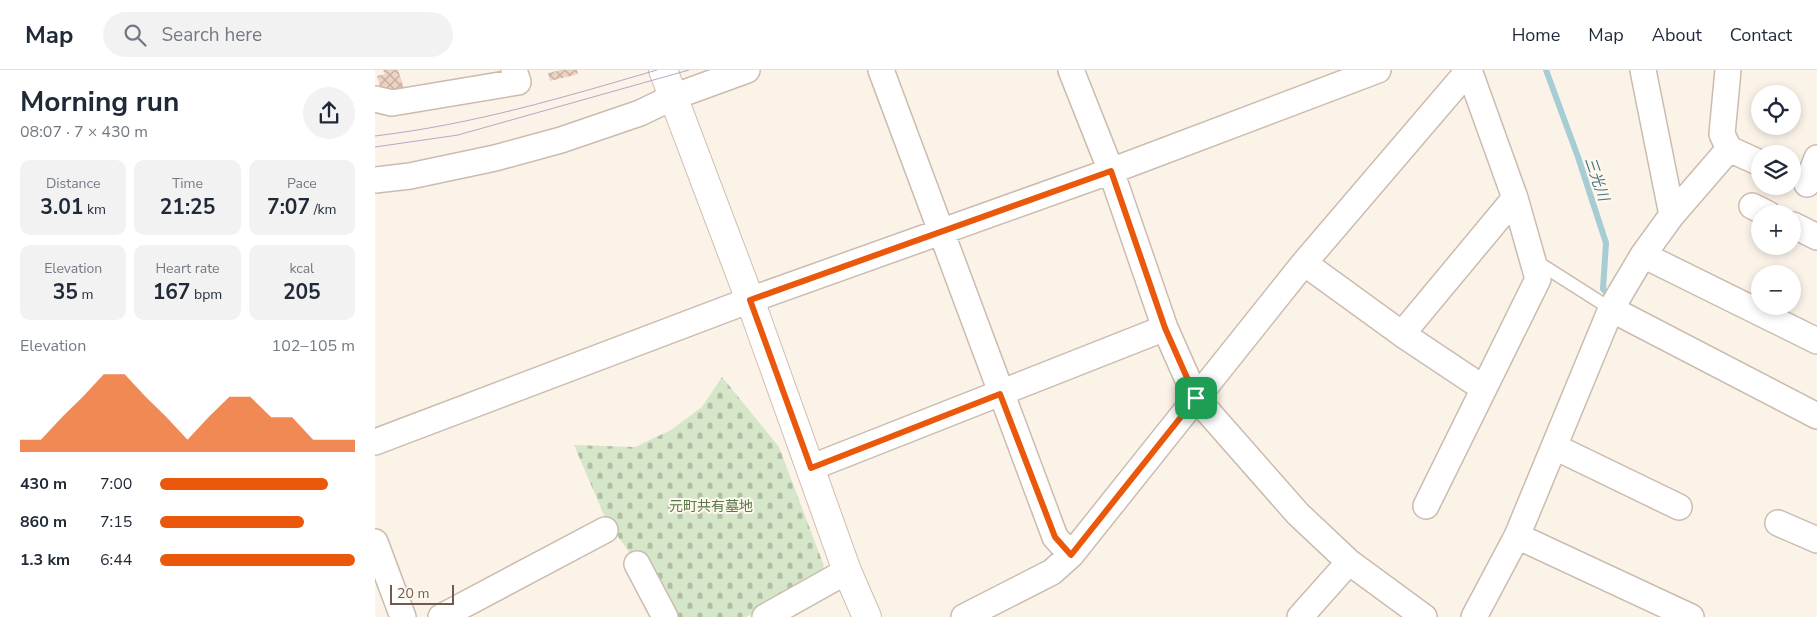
<!DOCTYPE html>
<meta charset="utf-8">
<style>
:root{--surface:#fff;--page:#f2f2f3;--text:#1f2937;--muted:#747a83;--line:#e0e1e3;--accent:#ea580c}
body{margin:0;font-family:"Nunito Sans","Noto Sans JP",sans-serif;background:var(--page);color:var(--text);height:100vh;display:flex;flex-direction:column;font-size:19px;white-space:nowrap}
*{box-sizing:border-box;margin:0}
p{font-size:16px;color:var(--muted)}
.icon{flex:none;width:28px;height:28px;fill:none;stroke:currentColor;stroke-width:2;stroke-linecap:round;stroke-linejoin:round}
.map{position:relative;flex:1;overflow:hidden}
.side{display:flex;flex-direction:column;background:var(--surface);width:375px}
.side>*{flex:none}
.buttons{position:absolute;left:1376px;top:15px;display:grid;gap:10px}
.buttons a{display:grid;place-items:center;width:50px;height:50px;border-radius:50%;background:var(--surface);box-shadow:0 2px 8px #0003;font-size:25px}
.scale{position:absolute;left:15px;bottom:12px;width:64px;box-sizing:border-box;padding-left:5px;border:2px solid #735a4e;border-top:0;font-size:14px;line-height:18px;white-space:nowrap;color:#735a4e;-webkit-text-stroke:4px #fdf7ee;paint-order:stroke}
.pin{position:absolute;display:grid;place-items:center;width:42px;height:42px;color:#fff;margin:-21px;border-radius:10px;box-shadow:0 2px 8px #0006}
.round{display:grid;place-items:center;flex:none;width:52px;height:52px;border-radius:26px;background:var(--page)}
.overview{display:flex;align-items:center;justify-content:space-between;height:85px;padding:0 20px}
h1{font-size:28px;font-weight:700;line-height:38px}
.metrics{display:grid;grid-template-columns:repeat(3,1fr);gap:8px;height:85px;padding:5px 20px}
.metrics div{display:grid;align-content:center;border-radius:10px;background:var(--page);text-align:center}
.metrics b{font-size:21px;font-weight:700}
.metrics small{font-size:14px;font-weight:400}
.metrics p{font-size:14px}
.chart{height:140px;padding:10px 20px}
.chart p{display:flex;justify-content:space-between}
.chart svg{width:100%;height:90px;margin-top:5px;fill:var(--accent);opacity:.7}
ul{padding:0 20px;list-style:none;font-size:16px}
li{display:grid;grid-template-columns:80px 60px 1fr;align-items:center;height:38px}
li i{height:12px;border-radius:6px;background:var(--accent)}
header{display:flex;align-items:center;gap:30px;box-sizing:border-box;height:70px;padding:0 25px;background:var(--surface);border-bottom:1px solid var(--line)}
header strong{font-size:24px}
nav{display:flex;gap:28px;margin-inline-start:auto;font-size:18px}
.search{width:350px;height:45px;background:var(--page);display:flex;align-items:center;gap:12px;box-sizing:border-box;padding:0 18px;border-radius:28px;color:var(--muted);font-size:19px}
main{display:flex;flex:1;min-height:0}
.map>svg:first-child{display:block}
.cemetery{fill:url(#cemetery-stones)}
.lines{fill:none;stroke-linecap:round;stroke-linejoin:round}
.stream{stroke:#a5cdd3;stroke-width:6}
.building{fill:url(#building-cross-hatch)}
.lane-casing{stroke:#ccbbaf;stroke-width:15}
.street-casing{stroke:#ccbbaf;stroke-width:28}
.secondary-casing{stroke:#d0bdb0;stroke-width:30}
.lane{stroke:#fff;stroke-width:12}
.street{stroke:#fff;stroke-width:25}
.secondary{stroke:#fff;stroke-width:28}
.tram{stroke:#b6a7c4;stroke-width:1}
.route-casing{stroke:#fff;stroke-width:10}
.route{stroke:#ea580c;stroke-width:6}
.labels{text-anchor:middle;stroke-width:4;stroke-linejoin:round;paint-order:stroke}
.park-label{font-size:14px;fill:#567847;stroke:#fdf7ee}
.water-label{font-size:15px;font-style:italic;fill:#47757d;stroke:#fdf7ee}
</style>
<header>
<strong>Map</strong>
<div class="search"><svg class="icon" aria-label="search" viewBox="0 0 24 24"><circle cx="10" cy="10" r="6"/><path d="M15 15l6 6"/></svg>Search here</div>
<nav><a>Home</a><a>Map</a><a>About</a><a>Contact</a></nav>
</header>
<main>
<section class="side">
<div class="overview"><div><h1>Morning run</h1><p>08:07 · 7 × 430 m</p></div><a class="round"><svg class="icon" aria-label="share" viewBox="0 0 24 24"><path d="M12 15V3M7 8l5-5 5 5M5 13v7h14v-7"/></svg></a></div>
<div class="metrics">
<div><p>Distance</p><b>3.01<small> km</small></b></div>
<div><p>Time</p><b>21:25</b></div>
<div><p>Pace</p><b>7:07<small> /km</small></b></div>
</div>
<div class="metrics">
<div><p>Elevation</p><b>35<small> m</small></b></div>
<div><p>Heart rate</p><b>167<small> bpm</small></b></div>
<div><p>kcal</p><b>205</b></div>
</div>
<div class="chart"><p><span>Elevation</span>102–105 m</p>
<svg viewBox="0 0 160 44" preserveAspectRatio="none"><path d="M0 44V38L10 38L20 27L30 17L40 6L50 6L60 17L70 27L80 38L90 27L100 17L110 17L120 27L130 27L140 38L150 38L160 38V44z"/></svg>
</div>
<ul>
<li><b>430 m</b>7:00<i style="width:86%"></i></li>
<li><b>860 m</b>7:15<i style="width:74%"></i></li>
<li><b>1.3 km</b>6:44<i style="width:100%"></i></li>
</ul>
</section>
<div class="map">
<svg width="1442" height="547" viewBox="0 0 1442 547">
<defs>
<pattern id="cemetery-stones" width="16" height="16" patternUnits="userSpaceOnUse" patternTransform="scale(1.25)"><rect width="16" height="16" fill="#d5e7c8"/><path d="M2 7V4a2 2 0 0 1 4 0v3zM10 15v-3a2 2 0 0 1 4 0v3z" fill="#b1bea5"/></pattern>
<pattern id="building-cross-hatch" width="8" height="8" patternUnits="userSpaceOnUse" patternTransform="scale(1.25)"><rect width="8" height="8" fill="#eed2c2"/><path d="M0 0l8 8M0 8l8-8" fill="none" stroke="#c5ada0"/></pattern>
</defs>
<rect width="100%" height="100%" fill="#fbf3e8"/>
<!-- cemetery -->
<path class="cemetery" d="M347,307L404,377L449,496L444,508L371,547H301L231,450L199,375L260,377L296,360L327,337Z"/>
<g class="lines">
<!-- stream -->
<path class="stream" d="M1171,0L1203,87L1231,173L1228,219L1235,226"/>
</g>
<!-- building -->
<path class="building" d="M8,0H23L30,21L18,26L16,20L7,22L2,6L10,4Z
M186,0H202L203,4L175,11L173,3Z"/>
<g class="lines">
<defs>
<path id="lane" d="M1159,190L1236,239"/>
<path id="street" d="M506,0L680,467L696,485
M696,0L736,101L790,258L821,328L923,444L974,492L1049,547
M1353,0L1347,64L1354,79L1385,93
M0,29L17,33L143,12L139,0
M0,110L35,106L120,88L186,70L265,43L298,27L372,0
M1432,114L1442,88
M1377,136L1393,144
M1297,145L1354,79
M1418,155L1442,167
M1268,185L1442,271
M929,193L1027,264L1140,128L1094,0
M1236,239L1442,346
M1027,264L1108,318
M0,372L375,230L736,101L1003,0
M1180,377L1304,437
M435,398L790,258
M1051,436L1163,209L1140,128
M1403,453L1442,470
M1142,466L1316,547
M0,472L28,547
M262,494L290,547
M66,547L230,460
M390,547L472,501
M589,547L677,502L696,485L929,193L1094,0
M925,547L974,492
M1099,547L1142,466L1236,239L1268,185L1297,145L1268,0"/>
<path id="secondary" d="M288,0L375,230L472,501L492,547"/>
</defs>
<!-- lane casing -->
<use href="#lane" class="lane-casing"/>
<!-- street casing -->
<use href="#street" class="street-casing"/>
<!-- secondary casing -->
<use href="#secondary" class="secondary-casing"/>
<!-- lane -->
<use href="#lane" class="lane"/>
<!-- street -->
<use href="#street" class="street"/>
<!-- secondary -->
<use href="#secondary" class="secondary"/>
<!-- tram -->
<path class="tram" d="M0,66C100,54 186,28 282,0
M0,77L83,65L314,0"/>
</g>
<g class="lines">
<defs>
<path id="route" d="M736,101L790,258L821,328L696,485L680,467L625,324L436,398L375,230Z"/>
</defs>
<!-- route casing -->
<use href="#route" class="route-casing"/>
<!-- route -->
<use href="#route" class="route"/>
</g>
<g class="labels">
<!-- park labels -->
<g class="park-label">
<text x="336" y="441">元町共有墓地</text>
</g>
<!-- water labels -->
<g class="water-label">
<text transform="translate(1222 109) rotate(71)" y="5">三光川</text>
</g>
</g>
</svg>
<div class="buttons">
<a><svg class="icon" aria-label="locate" viewBox="0 0 24 24"><circle cx="12" cy="12" r="6"/><path d="M12 2v4M12 18v4M2 12h4M18 12h4"/></svg></a>
<a><svg class="icon" aria-label="layers" viewBox="0 0 24 24"><path d="M12 4l9 5-9 5-9-5zM3 14l9 5 9-5"/></svg></a>
<a>+</a>
<a>−</a>
</div>
<div class="scale">20 m</div>
<div class="pin" style="left:821px;top:328px;background:#1e9e55"><svg class="icon" aria-label="arrive" viewBox="0 0 24 24"><path d="M6 21V4h12l-3 4 3 4H6"/></svg></div>
</div>
</main>
